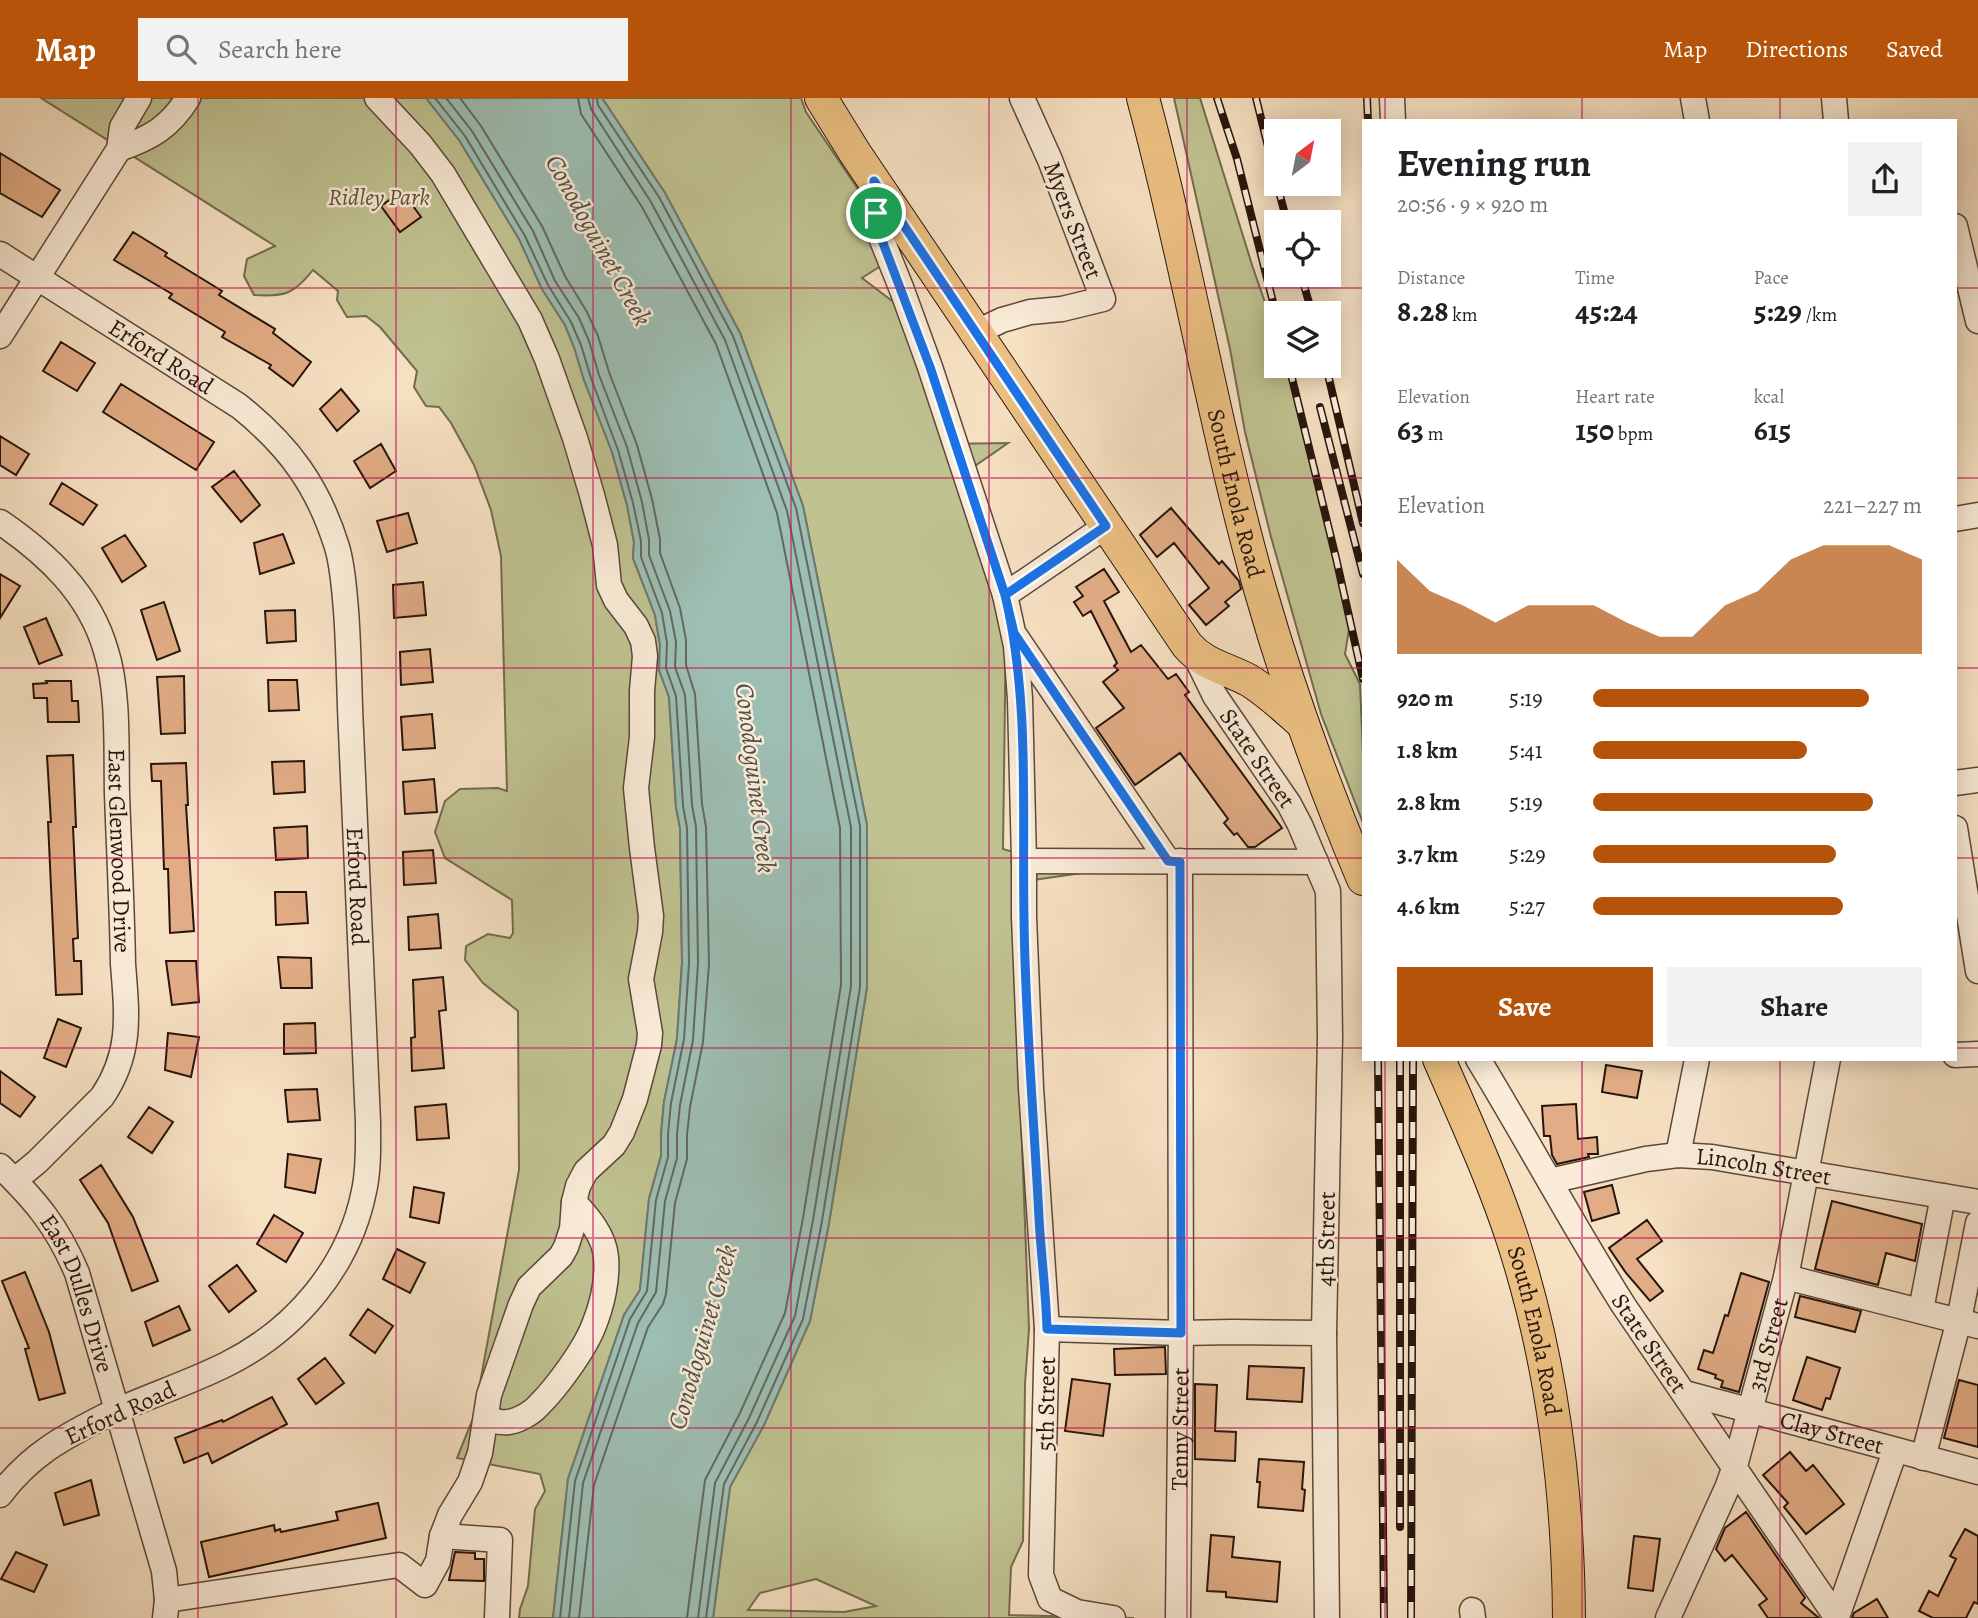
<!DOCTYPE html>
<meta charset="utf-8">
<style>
:root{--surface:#fff;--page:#f2f2f2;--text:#202124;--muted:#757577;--accent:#b45309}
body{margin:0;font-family:Alegreya,serif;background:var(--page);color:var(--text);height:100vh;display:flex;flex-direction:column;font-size:26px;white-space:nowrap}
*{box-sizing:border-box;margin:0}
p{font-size:23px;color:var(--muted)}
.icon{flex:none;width:38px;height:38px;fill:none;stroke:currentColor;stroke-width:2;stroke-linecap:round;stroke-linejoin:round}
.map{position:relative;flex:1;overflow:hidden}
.panel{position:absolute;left:1362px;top:21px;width:595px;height:942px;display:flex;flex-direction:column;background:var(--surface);border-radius:0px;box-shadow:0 4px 18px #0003}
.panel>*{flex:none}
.needle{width:46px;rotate:32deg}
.tools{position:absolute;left:1264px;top:21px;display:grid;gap:14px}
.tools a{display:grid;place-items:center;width:77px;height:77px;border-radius:0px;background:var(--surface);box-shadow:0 4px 18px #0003;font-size:35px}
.pin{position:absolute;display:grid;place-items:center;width:60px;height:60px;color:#fff;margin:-30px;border:4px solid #fff;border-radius:50%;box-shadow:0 2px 7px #0007}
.round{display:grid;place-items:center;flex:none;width:74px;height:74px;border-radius:0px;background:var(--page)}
.head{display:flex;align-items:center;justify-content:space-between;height:119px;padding:0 35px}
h1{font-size:38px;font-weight:700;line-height:52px}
.stats{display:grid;grid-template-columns:repeat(3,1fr);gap:10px;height:119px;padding:7px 35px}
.stats div{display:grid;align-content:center}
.stats b{font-size:30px;font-weight:700}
.stats small{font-size:19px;font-weight:400}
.stats p{font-size:19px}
.chart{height:196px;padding:14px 35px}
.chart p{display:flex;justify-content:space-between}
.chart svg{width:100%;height:126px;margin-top:7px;fill:var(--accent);opacity:.7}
.action{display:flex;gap:14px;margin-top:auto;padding:14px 35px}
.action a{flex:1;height:80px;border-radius:0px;background:var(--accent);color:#fff;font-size:28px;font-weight:700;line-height:80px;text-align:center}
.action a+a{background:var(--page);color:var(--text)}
ul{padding:0 35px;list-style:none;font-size:23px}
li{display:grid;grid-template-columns:112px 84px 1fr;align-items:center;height:52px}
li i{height:18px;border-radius:9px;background:var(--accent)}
header{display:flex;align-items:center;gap:42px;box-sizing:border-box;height:98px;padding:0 35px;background:var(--accent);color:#fff}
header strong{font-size:33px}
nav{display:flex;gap:38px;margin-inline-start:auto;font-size:24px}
.search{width:490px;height:63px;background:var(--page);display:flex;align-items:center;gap:18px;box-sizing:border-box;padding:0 24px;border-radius:0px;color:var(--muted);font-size:26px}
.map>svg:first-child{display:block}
.green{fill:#c0c291;stroke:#746b4e;stroke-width:2;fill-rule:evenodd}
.water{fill:#9dbeb3;stroke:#6e7a70;stroke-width:2}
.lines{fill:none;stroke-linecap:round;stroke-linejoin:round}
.shore{stroke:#626960;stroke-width:2}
.building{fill:#e2ad86;stroke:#28140c;stroke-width:2}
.minor-casing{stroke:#5c473a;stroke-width:27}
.major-casing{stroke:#28140c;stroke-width:34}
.minor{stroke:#faecd8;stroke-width:24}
.major{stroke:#ecc082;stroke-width:32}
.rail-casing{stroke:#28140c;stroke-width:8}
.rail{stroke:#faecd8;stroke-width:5;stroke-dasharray:16;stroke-linecap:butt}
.route-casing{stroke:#fff;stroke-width:14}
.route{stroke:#1a73e8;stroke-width:9}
.grid{fill:none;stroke:#c2185b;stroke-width:2;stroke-opacity:0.55}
.labels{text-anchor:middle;stroke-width:5;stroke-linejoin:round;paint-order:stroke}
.park-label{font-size:24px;font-style:italic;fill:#5d513b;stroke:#faecd8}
.street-label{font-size:24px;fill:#28140c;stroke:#faecd8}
.water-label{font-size:26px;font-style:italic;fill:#515046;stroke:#faecd8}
</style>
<header>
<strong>Map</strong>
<div class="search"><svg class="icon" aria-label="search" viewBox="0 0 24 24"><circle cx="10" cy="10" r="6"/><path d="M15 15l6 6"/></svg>Search here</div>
<nav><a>Map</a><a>Directions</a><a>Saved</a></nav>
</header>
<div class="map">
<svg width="1978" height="1520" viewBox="0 0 1978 1520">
<rect width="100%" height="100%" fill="#f7e1c3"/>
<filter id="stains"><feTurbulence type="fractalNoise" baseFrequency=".00286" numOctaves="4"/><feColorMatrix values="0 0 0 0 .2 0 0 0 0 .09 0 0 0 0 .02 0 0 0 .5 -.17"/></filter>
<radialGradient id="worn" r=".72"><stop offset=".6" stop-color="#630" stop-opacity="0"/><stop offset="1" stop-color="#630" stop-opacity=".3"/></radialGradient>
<!-- green -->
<path class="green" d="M41,0H426L459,42L519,141L542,191L565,227L574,249L584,282L612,354L627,407L634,444L633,460L655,517L660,547L659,572L669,599L676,709L680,730L682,865L677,941L664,1004L661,1036V1058L649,1101L640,1192L624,1217L568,1381L553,1520H519L520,1511L528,1488L535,1411L545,1393L540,1376L457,1360L474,1318L519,1072L518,913L483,885L465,862L466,848L488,836L510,840L513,835L512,802L445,760L435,734L445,703L460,691L498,690L507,693L501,458L491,412L474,367L451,325L439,309L426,308L414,289L417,273L380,229L366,218L347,219L337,202L338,193L313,172C294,196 285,199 254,197L244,178L247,161L275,148Z
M602,0H801L806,14L901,155L862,180L912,218L942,346L1008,345L962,377L1006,525L1003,751L1082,775L1012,785L1029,1231L1025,1286L1023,1443L1011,1469L1009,1517L1134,1520H713L730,1389L764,1327L810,1223L829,1125L867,889V727L803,408L740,235L665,95ZM816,1481L876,1508L844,1514L748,1512L760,1495Z
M1174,0H1200L1253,170L1276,236V268H1287L1300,306L1339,476L1351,519L1345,556L1360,586L1363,656V725L1321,616L1271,439L1245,334L1230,251Z"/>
<!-- water -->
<path class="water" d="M426,0H602L665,95L740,235L803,408L867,727V889L829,1125L810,1223L764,1327L730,1389L713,1520H553L568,1381L624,1217L640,1192L649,1101L661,1058V1036L664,1004L677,941L682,865L680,730L676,709L669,599L659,572L660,547L655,517L633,460L634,444L627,407L612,354L584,282L574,249L565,227L542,191L519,141L459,42Z"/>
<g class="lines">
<!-- shore -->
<path class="shore" d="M435,0L465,38L525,138L548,187L571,224L581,247L591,280L618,352L633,405L641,443V459L662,515L667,545L666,570L676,598L683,708L687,730L689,865L684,941L671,1005L668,1036V1059L656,1102L647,1193L630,1221L575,1383L560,1520
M446,0L472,33L533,133L555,183L579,220L589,243L599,277L627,349L642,404L649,442V457L670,513L676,544L675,569L685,597L692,707L696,729L698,865L693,942L680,1007L677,1036V1060L665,1103L656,1194L638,1225L583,1385L569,1520
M460,0L481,28L542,128L565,178L587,214L598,238L609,274L637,347L652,401L660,441V455L680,510L686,542V567L695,596L702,706L706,729L709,866L703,944L690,1009L687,1037V1061L675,1105L666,1196L663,1206L648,1229L594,1387L579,1520
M578,0L581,16L642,109L716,246L777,415L840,730L841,887L803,1120L785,1215L740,1315L705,1382L687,1520
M588,0L591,11L651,104L725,242L787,413L851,729V888L813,1122L795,1218L749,1320L715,1385L698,1520
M597,0L598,7L659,99L733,238L758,307L796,410L860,728V889L822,1123L803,1221L757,1324L724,1386L706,1520"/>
</g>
<!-- building -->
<path class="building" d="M0,55L60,92L42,119L0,95Z
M402,93L421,119L400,134L381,108Z
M133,134L167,155L165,158L222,193L219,197L275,231L273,235L311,264L293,288L269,270L271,267L222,239L225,234L169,200L172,196L114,162Z
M61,244L95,265L77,293L43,273Z
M121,286L214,344L196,372L103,314Z
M341,291L359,313L337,333L320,311Z
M0,338L29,356L16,377L0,367Z
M381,346L396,373L370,390L354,363Z
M234,373L260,407L241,424L212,389Z
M62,385L97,407L83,427L50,406Z
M1171,410L1219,466L1222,463L1239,483L1241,491L1225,504L1229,508L1206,527L1189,507L1209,490L1174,445L1157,459L1140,437Z
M408,415L417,445L387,454L377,423Z
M283,436L294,465L260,476L254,445Z
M125,437L146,468L122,484L102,450Z
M1104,471L1119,494L1104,503L1131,554L1141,547L1168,581L1176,576L1189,594L1185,597L1282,730L1255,749H1248L1237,735L1234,737L1224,725L1228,721L1180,655L1135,687L1096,630L1124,610L1103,584L1118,572L1114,568L1117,565L1091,513L1083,518L1074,504L1083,498L1076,489Z
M0,476L20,488L0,520Z
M423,484L426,517L394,520L393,487Z
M164,504L180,553L157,562L141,512Z
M295,512L296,543L267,545L265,513Z
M46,520L62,557L39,566L24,529Z
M430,551L433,584L401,587L400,554Z
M184,578L185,635L161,636L157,579Z
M268,582H297L299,612L269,613Z
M46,583H71L72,603H78L79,624H48L47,600H34L33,586L47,585Z
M432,616L435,650L403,652L401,619Z
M73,657L76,729H73L78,840L73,841L74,863H81L82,896L56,897L48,724H51L47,658Z
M304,663L305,694L274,696L272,664Z
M186,665L188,707H186L194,833L170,835L168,771H164L161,683H152L151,666Z
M434,681L437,714L405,716L403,684Z
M307,728L308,760L276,762L274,730Z
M433,752L436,785L404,787L403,754Z
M275,794H306L308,825L276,827Z
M438,816L441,850L409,852L408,819Z
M278,859L311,860L312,890H281Z
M166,863H196L199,904L172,907Z
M443,879L446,912L439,913L444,970L412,973L411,940L415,939L413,882Z
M58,921L81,930L66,969L44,960Z
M315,925L316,955L284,956V926Z
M168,935L199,939L191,979L165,972Z
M1606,967L1642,973L1637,1000L1602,994Z
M0,973L35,999L20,1019L0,1005Z
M317,991L320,1022L288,1024L285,992Z
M446,1006L449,1040L417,1042L415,1009Z
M1576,1006L1578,1041L1597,1039L1598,1056H1588L1589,1059L1557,1066L1552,1057L1550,1038H1544L1542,1008Z
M149,1009L173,1024L152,1055L128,1039Z
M288,1056L321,1061L315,1095L285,1089Z
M101,1067L133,1119L158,1183L132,1193L108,1125L80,1082Z
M1612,1087L1619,1115L1592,1123L1584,1094Z
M414,1089L444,1095L439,1125L410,1119Z
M1832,1103L1922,1126L1915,1163L1886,1155L1878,1187L1815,1171Z
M274,1117L303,1135L286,1164L257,1146Z
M1647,1122L1662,1143L1637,1161L1663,1193L1650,1203L1626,1175L1609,1150Z
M397,1151L425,1165L410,1195L383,1181Z
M237,1167L256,1193L229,1214L209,1188Z
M25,1174L49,1234L65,1295L39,1302L25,1251L29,1250L2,1183Z
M1741,1175L1769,1184L1739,1294L1721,1289L1723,1283L1715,1280L1716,1277L1698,1271L1704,1252L1713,1255L1725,1217L1728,1218Z
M1800,1198L1861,1213L1855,1234L1795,1219Z
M179,1208L190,1232L153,1248L145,1224Z
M368,1211L393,1228L375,1255L350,1237Z
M1165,1249L1166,1276L1115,1277L1114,1251Z
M1807,1259L1840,1270L1830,1301L1826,1300L1822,1312L1793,1302Z
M325,1260L344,1285L316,1306L298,1281Z
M1249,1268L1304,1270L1302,1304L1247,1301Z
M1072,1281L1110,1286L1103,1338L1065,1333Z
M1959,1282L1978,1287V1349L1944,1340Z
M1195,1286L1217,1287L1215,1333L1236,1334L1235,1363L1195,1361Z
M272,1299L287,1326L212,1365L208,1355L184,1365L175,1340L222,1322L223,1324Z
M1790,1354L1806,1373L1813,1367L1844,1406L1806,1436L1784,1409L1788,1405L1763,1377Z
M1259,1361L1304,1364L1302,1391L1305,1392L1303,1413L1258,1409L1260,1384H1257Z
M91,1382L99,1417L64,1427L55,1395Z
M378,1405L386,1440L209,1479L201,1444L274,1427L275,1433L280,1431L281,1434L338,1422L336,1414Z
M1746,1414L1805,1500L1801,1505L1819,1520H1768L1759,1507L1767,1501L1732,1457L1725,1463L1716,1451L1725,1430Z
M1965,1431L1978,1438V1506L1974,1504L1966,1520H1933L1919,1513L1929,1493L1938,1498L1956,1461L1950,1458Z
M1211,1437L1234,1439L1232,1459L1280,1464L1277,1504L1226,1499V1494L1207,1493Z
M1634,1438L1660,1441L1653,1493L1628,1490Z
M16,1454L47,1467L34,1494L1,1481Z
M455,1454L475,1455V1461H484V1483L449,1482Z
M1877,1501L1888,1520H1852L1854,1515Z"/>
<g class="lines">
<defs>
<g id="minor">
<path d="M377,0L420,46L443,76L530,222L547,261L575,340L592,397L605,447L609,487L616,502L636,528L643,543L645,558L642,593V639L636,690L642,750L651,818L650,834L641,881L650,935L649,947L635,1001L622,1034L614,1047L586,1073L578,1088L574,1104C588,1119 604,1137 606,1159C608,1181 602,1207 594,1227C585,1251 557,1289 539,1307C531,1316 514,1326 501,1324C496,1324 490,1320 486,1318"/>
<path d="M1392,0L1393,23"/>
<path d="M1693,0L1697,23"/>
<path d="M1834,0L1836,23"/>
<path d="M119,51C151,40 170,29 188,0"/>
<path d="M874,83L880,137L902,192L930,269L1005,497L1016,548L1020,601L1024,763V819L1031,990L1047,1231L1041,1477L1050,1501L1077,1514L1113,1520"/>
<path d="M1955,128L1978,223"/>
<path id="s1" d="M0,156L239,308C289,348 318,388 337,449C343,469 344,491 346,512C349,552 349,593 351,633C356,764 362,894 368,1024C368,1047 369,1071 364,1093C349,1169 295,1232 227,1266C187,1286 145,1299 105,1318C62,1340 30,1357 0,1397"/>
<path d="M977,234L1002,222L1030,214L1062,211L1103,201L1050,62L1022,0"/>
<path d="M0,238L119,51L122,29L139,0"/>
<path d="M1955,421L1978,417"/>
<path id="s2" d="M0,424C47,456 90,496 106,553C119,593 116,653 117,696C119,753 122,810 123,866C127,917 132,955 102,999L37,1064L15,1082"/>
<path d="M1005,497L1106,428"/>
<path d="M1016,539L1168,763"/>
<path id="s3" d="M1195,557L1215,598L1289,706L1300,727L1328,793L1330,939L1324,1235L1327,1520"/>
<path d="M1955,685L1978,682"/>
<path d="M1955,730L1978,873"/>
<path d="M1024,763L1316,764"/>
<path d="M1955,957L1978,956"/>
<path id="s4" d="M1478,961C1528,1043 1573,1128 1624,1208L1837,1520"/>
<path d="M1678,1057L1697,961"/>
<path id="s5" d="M0,1068C36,1103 57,1128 77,1175L164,1473L167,1502L165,1520"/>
<path id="s6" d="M1550,1083L1646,1061L1678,1057L1712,1059L1978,1104"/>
<path d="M1786,1179L1978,1228"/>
<path d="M1921,1212L1943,1098"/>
<path d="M1047,1231L1181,1235L1232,1234L1324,1235"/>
<path id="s7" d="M1685,1295L1978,1374"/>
<path d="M1923,1360L1959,1222L1978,1125"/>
<path d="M442,1438L500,1442L497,1520"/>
<path d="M167,1502L399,1467L425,1487L438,1463L442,1438L450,1417L470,1384L480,1355L489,1297L521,1206L529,1189L561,1158L566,1149L572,1131L574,1104"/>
<path d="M1472,1512L1473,1520"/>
<path d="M1837,1519L1895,1353"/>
<path id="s8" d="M1178,1520L1181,1235L1180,763"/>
<path id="s9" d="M1668,1520L1727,1390L1735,1368L1786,1179L1828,961"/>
</g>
<g id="major">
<path d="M821,0L855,55L1187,547C1205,568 1227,570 1250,583C1269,595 1286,611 1303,626"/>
<path id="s10" d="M1143,0C1187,162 1214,329 1260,491C1288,589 1323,686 1363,781"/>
<path id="s11" d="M1439,961C1465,1021 1493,1081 1513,1143C1552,1264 1568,1393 1569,1520"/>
</g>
</defs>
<!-- minor casing -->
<use href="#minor" class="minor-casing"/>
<!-- major casing -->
<use href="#major" class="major-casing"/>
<!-- minor -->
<use href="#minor" class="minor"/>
<!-- major -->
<use href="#major" class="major"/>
<defs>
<path id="rail" d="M1217,0L1237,61L1276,216
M1256,0L1276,81
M1367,0L1368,23
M1277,86L1287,124
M1301,177L1312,215
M1289,268L1336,460L1363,581
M1326,268L1363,425
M1320,309L1363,476
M1378,961L1384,1520
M1400,961V1429
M1411,1520L1413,961"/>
</defs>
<!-- rail casing -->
<use href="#rail" class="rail-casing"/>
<!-- rail -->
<use href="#rail" class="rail"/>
</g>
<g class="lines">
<defs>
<path id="route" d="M876,115L880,137L930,269L1005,497C1030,600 1022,713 1024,819C1025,919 1034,1020 1039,1120C1041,1157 1046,1194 1047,1231L1181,1235L1180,764L1168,763L1014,535L1005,497L1106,428L874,83L876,115"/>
</defs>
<!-- route casing -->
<use href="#route" class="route-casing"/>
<!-- route -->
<use href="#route" class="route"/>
</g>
<!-- grid -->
<path class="grid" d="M198,0V1520M396,0V1520M593,0V1520M791,0V1520M989,0V1520M1187,0V1520M1385,0V23M1582,0V23M1780,0V23M0,190H1363M1955,190H1978M0,380H1363M1955,380H1978M0,570H1363M1955,570H1978M0,760H1363M1955,760H1978M0,950H1363M1955,950H1978M1385,961V1520M1582,961V1520M1780,961V1520M0,1140H1978M0,1330H1978"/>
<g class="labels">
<!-- park labels -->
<g class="park-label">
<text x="379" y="107">Ridley Park</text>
</g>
<!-- street labels -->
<g class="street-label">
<text transform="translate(1073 122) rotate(69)" y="8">Myers Street</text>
<text dy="8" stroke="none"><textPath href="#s1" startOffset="191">Erford Road</textPath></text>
<text dy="8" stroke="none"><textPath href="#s10" startOffset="406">South Enola Road</textPath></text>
<text dy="8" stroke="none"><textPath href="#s3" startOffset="121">State Street</textPath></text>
<text dy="8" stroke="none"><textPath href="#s2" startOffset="371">East Glenwood Drive</textPath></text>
<text dy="8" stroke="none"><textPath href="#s1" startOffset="798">Erford Road</textPath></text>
<text dy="8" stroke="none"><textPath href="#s6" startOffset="217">Lincoln Street</textPath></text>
<text transform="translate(1326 1141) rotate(-89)" y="8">4th Street</text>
<text dy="8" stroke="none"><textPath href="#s5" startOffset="152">East Dulles Drive</textPath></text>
<text dy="8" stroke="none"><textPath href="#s11" startOffset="289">South Enola Road</textPath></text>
<text dy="8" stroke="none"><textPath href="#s4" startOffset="332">State Street</textPath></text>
<text dy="8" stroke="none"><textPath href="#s9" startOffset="292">3rd Street</textPath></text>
<text transform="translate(1046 1306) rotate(-89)" y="8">5th Street</text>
<text transform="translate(120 1315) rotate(-25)" y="8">Erford Road</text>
<text dy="8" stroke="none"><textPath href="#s8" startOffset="189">Tenny Street</textPath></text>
<text dy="8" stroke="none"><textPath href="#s7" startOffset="152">Clay Street</textPath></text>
</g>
<!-- water labels -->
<g class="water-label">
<text transform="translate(599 142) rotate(61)" y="9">Conodoguinet Creek</text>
<text transform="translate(756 680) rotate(83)" y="9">Conodoguinet Creek</text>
<text transform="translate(702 1239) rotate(-74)" y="9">Conodoguinet Creek</text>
</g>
</g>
<rect width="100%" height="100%" filter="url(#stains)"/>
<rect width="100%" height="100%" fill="url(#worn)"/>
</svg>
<div class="tools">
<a><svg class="needle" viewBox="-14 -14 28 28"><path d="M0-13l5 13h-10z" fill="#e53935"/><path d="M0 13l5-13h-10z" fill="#757577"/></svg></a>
<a><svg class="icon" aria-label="locate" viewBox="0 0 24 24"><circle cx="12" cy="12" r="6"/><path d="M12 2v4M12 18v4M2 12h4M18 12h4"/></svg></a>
<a><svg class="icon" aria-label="layers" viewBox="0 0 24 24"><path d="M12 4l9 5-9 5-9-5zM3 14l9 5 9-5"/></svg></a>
</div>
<div class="pin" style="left:876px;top:115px;background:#1e9e55"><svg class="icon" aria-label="arrive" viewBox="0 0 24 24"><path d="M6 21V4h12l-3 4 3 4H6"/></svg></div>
<section class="panel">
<div class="head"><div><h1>Evening run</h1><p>20:56 · 9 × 920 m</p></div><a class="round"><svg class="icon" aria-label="share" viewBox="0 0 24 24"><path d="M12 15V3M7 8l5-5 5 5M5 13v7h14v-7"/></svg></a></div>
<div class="stats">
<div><p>Distance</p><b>8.28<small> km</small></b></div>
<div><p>Time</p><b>45:24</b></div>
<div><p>Pace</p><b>5:29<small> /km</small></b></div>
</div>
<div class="stats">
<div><p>Elevation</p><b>63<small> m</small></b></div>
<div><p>Heart rate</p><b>150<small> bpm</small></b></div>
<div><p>kcal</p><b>615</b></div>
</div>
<div class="chart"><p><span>Elevation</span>221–227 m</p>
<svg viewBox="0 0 160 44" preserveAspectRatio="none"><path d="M0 44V11L10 22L20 27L30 33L40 27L50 27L60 27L70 33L80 38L90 38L100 27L110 22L120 11L130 6L140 6L150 6L160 11V44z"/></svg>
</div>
<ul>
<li><b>920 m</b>5:19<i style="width:84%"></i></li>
<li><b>1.8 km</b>5:41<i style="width:65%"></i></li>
<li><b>2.8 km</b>5:19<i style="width:85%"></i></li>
<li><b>3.7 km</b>5:29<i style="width:74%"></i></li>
<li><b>4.6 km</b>5:27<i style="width:76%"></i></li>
</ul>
<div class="action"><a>Save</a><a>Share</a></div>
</section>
</div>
